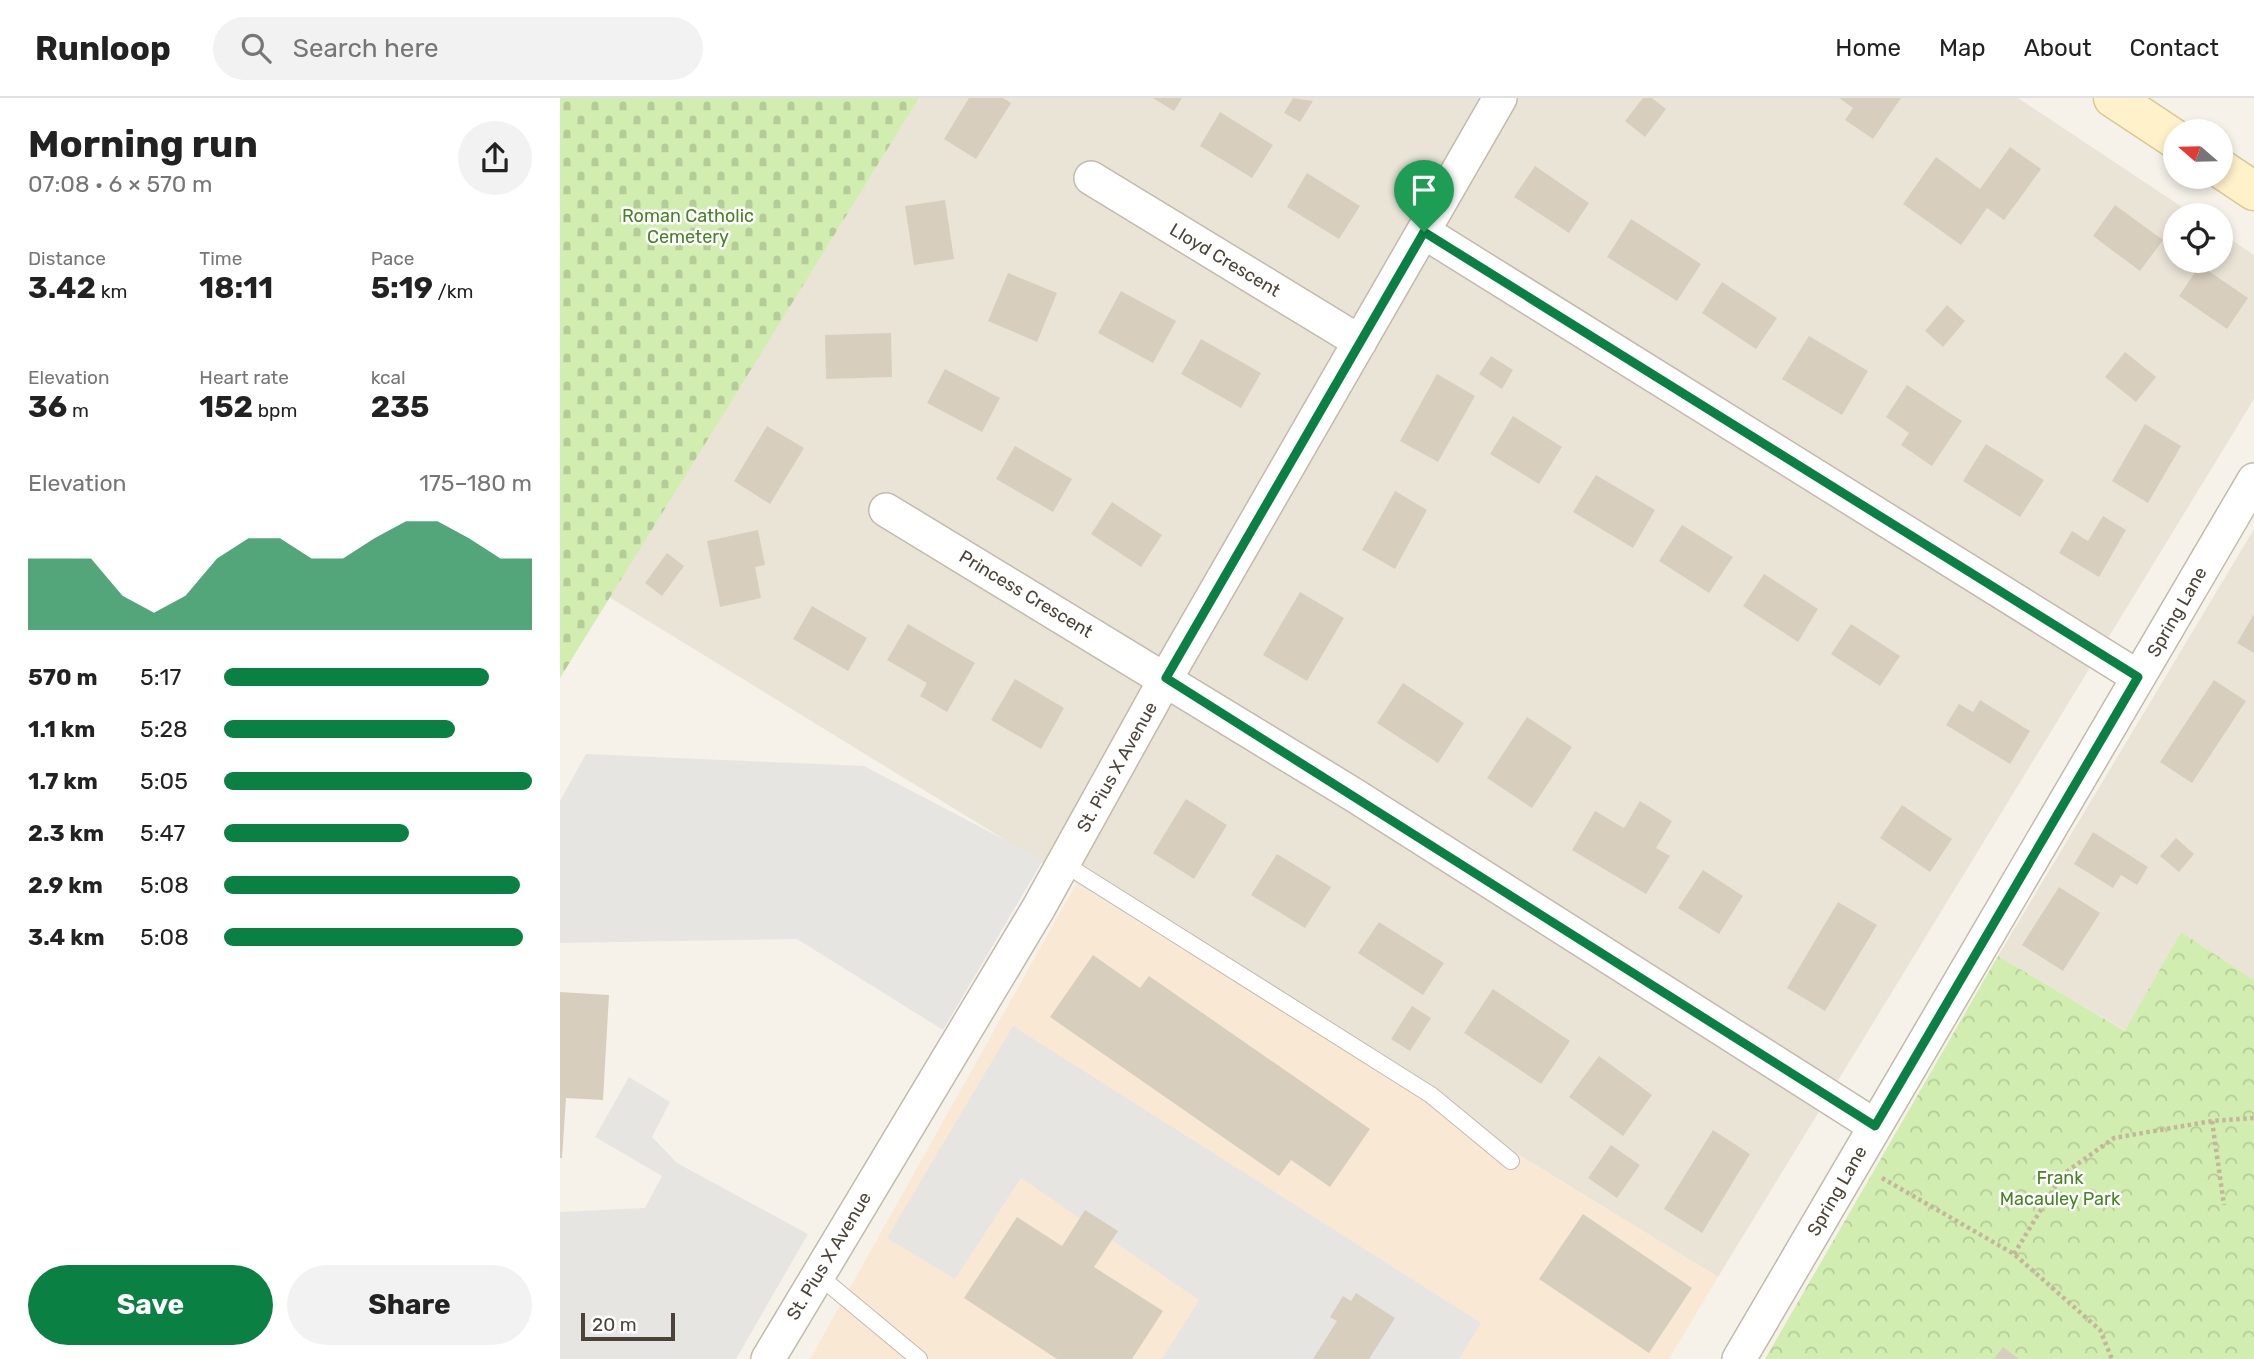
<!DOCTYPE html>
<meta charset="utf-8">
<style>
:root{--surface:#fff;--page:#f2f2f2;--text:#222;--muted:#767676;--line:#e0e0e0;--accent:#0b8043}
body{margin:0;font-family:Rubik,sans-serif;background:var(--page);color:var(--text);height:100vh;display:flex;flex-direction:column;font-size:26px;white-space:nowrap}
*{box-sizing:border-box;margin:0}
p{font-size:23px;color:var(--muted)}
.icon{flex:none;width:38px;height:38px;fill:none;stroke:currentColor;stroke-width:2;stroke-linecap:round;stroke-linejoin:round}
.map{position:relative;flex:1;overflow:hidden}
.sheet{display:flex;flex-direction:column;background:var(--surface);width:560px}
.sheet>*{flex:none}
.needle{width:46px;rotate:290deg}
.tools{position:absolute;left:1603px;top:21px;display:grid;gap:14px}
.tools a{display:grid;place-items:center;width:70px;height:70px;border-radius:50%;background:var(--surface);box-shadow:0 4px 10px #0003;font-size:35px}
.scale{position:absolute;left:21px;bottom:18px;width:94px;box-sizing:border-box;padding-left:7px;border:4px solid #4b4337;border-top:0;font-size:19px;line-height:24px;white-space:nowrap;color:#4b4337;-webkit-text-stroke:5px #fff;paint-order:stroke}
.pin{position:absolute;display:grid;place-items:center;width:60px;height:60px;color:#fff;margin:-72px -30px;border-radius:50% 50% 50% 0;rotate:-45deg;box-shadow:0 0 7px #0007}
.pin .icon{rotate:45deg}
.round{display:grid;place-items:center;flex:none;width:74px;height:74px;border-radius:37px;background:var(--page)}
.head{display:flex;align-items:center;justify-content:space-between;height:119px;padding:0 28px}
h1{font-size:38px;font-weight:700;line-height:52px}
.stats{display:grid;grid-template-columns:repeat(3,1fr);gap:10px;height:119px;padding:7px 28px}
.stats div{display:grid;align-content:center}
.stats b{font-size:30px;font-weight:700}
.stats small{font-size:19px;font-weight:400}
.stats p{font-size:19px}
.chart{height:196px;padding:14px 28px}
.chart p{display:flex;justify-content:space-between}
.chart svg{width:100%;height:126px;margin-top:7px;fill:var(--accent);opacity:.7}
.cta{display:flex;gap:14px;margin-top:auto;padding:14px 28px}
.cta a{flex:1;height:80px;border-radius:42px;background:var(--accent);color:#fff;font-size:28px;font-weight:700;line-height:80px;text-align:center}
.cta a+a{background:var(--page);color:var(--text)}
ul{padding:0 28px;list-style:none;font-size:23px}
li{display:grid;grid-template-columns:112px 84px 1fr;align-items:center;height:52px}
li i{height:18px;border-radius:9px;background:var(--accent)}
header{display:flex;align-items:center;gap:42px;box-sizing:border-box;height:98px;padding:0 35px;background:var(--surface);border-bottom:2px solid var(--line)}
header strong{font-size:33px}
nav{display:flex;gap:38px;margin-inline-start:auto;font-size:24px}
.search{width:490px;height:63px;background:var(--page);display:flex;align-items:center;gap:18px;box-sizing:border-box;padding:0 24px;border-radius:38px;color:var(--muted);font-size:26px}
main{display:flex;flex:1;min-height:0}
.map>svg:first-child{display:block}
.residential{fill:#eae4d7}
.commercial{fill:#f9e9d4}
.forest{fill:url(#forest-crowns)}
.cemetery{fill:url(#cemetery-stones)}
.parking{fill:#e7e5e1}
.building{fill:#d8cebe}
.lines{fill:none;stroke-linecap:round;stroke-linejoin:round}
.lane-casing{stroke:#c2baab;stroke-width:18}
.street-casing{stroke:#c2baab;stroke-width:36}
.secondary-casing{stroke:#d9c796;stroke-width:41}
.path{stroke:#c5b69b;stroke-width:4.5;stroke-dasharray:3.5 3.5;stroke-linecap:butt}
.lane{stroke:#fff;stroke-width:16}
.street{stroke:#fff;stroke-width:33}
.secondary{stroke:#fff2ca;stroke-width:38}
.route-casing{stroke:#fff;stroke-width:14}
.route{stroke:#0b8043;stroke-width:9}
.labels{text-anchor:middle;stroke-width:5;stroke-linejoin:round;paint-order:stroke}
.park-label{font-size:18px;fill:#478224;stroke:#fff}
.street-label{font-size:18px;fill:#4b4337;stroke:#fff}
</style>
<header>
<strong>Runloop</strong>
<div class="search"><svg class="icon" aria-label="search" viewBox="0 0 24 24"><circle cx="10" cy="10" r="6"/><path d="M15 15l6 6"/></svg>Search here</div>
<nav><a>Home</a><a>Map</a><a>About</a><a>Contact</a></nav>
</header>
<main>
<section class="sheet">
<div class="head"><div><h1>Morning run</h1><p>07:08 · 6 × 570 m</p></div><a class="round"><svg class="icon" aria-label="share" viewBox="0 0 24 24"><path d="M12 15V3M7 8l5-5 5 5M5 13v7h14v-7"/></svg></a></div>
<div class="stats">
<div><p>Distance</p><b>3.42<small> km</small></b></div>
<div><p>Time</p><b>18:11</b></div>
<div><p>Pace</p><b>5:19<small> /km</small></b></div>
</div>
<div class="stats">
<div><p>Elevation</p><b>36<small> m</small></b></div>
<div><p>Heart rate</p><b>152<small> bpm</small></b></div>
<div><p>kcal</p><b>235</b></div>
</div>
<div class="chart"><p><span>Elevation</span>175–180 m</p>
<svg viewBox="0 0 160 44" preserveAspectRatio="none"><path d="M0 44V19L10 19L20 19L30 32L40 38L50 32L60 19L70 12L80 12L90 19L100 19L110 12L120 6L130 6L140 12L150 19L160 19V44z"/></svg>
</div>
<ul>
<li><b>570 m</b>5:17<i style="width:86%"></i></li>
<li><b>1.1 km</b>5:28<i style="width:75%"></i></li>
<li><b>1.7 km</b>5:05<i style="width:100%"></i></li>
<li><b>2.3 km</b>5:47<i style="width:60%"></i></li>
<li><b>2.9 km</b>5:08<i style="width:96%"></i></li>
<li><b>3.4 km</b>5:08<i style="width:97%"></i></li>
</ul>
<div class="cta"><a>Save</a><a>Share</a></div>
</section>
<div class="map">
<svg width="1694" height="1261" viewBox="0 0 1694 1261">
<defs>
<pattern id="forest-crowns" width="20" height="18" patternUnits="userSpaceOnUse" patternTransform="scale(1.75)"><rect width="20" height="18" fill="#d1edb0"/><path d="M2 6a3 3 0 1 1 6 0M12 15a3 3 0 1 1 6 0" fill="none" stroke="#b5cc98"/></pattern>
<pattern id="cemetery-stones" width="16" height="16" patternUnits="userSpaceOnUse" patternTransform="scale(1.75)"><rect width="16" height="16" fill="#d1edb0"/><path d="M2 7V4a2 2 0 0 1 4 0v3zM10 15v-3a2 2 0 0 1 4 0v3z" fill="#b5cc98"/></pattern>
</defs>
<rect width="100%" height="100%" fill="#f6f2ea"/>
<!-- residential -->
<path class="residential" d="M359,0H1458L1634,117H1615V163H1661V135L1694,157V301L1158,1179L49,499Z
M1694,431V882L1621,834L1566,933L1438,858Z"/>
<!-- commercial -->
<path class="commercial" d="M516,786L1158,1179L1109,1261H250Z"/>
<!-- forest -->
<path class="forest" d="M1621,834L1694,882V1261H1205L1438,858L1565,933Z"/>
<!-- cemetery -->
<path class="cemetery" d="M0,0H359L0,580Z"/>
<!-- parking -->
<path class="parking" d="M26,656L304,668L483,762L383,932L237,841L0,845V703Z
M453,928L921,1225L899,1261H602L639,1202L461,1080L395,1181L327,1140Z
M69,979L110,1004L92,1039L117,1065L248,1136L176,1261H0V1114L85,1110L102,1078L35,1039Z"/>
<!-- building -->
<path class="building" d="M409,0H443L451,5L416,61L384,41Z
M593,0H622L614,13Z
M733,0L753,3L740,24L724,15Z
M1083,0H1092L1106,11L1085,39L1065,23Z
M1279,0H1341L1313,41L1285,22L1293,10Z
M660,14L713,47L692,80L640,48Z
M1450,49L1481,71L1444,122L1427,110L1401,147L1343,106L1376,59L1420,91Z
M975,68L1029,105L1009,135L954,99Z
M747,75L800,108L779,141L727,109Z
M385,102L394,161L354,167L345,108Z
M1555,107L1603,142L1580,173L1533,138Z
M1071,121L1141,166L1117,203L1047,159Z
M1640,167L1688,200L1667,231L1619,198Z
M448,175L497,195L477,244L428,223Z
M1162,184L1217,220L1196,251L1142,215Z
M561,193L616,223L593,265L538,235Z
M1387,207L1405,223L1383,249L1365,233Z
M331,235L332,279L266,281L265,237Z
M1249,238L1308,273L1282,317L1222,281Z
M641,241L701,275L681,310L621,276Z
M1565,254L1596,279L1576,304L1545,279Z
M931,258L953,272L942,291L919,276Z
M385,271L440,300L422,334L367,305Z
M877,276L915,298L878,364L840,343Z
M1347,287L1402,323L1372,368L1341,347L1349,335L1326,319Z
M953,318L1002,349L979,386L930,356Z
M1585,326L1621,348L1588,405L1552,383Z
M207,328L244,350L210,406L174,383Z
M1426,346L1484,382L1460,419L1403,383Z
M455,348L512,381L493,414L436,381Z
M1036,377L1095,412L1073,450L1013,414Z
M835,393L867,412L835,471L802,452Z
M552,404L602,437L581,469L531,436Z
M1543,418L1566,432L1539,479L1499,455L1512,433L1528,443Z
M1122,427L1173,459L1149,495L1099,463Z
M198,432L205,467L195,469L201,500L160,509L147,443Z
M107,455L124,468L102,498L85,485Z
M1204,476L1258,511L1238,544L1183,508Z
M740,494L784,520L747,583L703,557Z
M252,508L307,540L288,573L233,541Z
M1694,516V555L1677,545Z
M348,526L415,565L387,614L360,598L367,585L327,562Z
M1291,526L1340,558L1320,588L1271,556Z
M455,581L504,610L481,651L431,622Z
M1654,582L1686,603L1632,685L1600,664Z
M843,585L904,625L878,665L817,625Z
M1420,602L1470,633L1450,666L1386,627L1399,606L1413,614Z
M967,619L1012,649L972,710L927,680Z
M626,701L667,727L634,781L593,755Z
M1080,703L1112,723L1096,750L1110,758L1086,796L1012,752L1035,713L1064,730Z
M1342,707L1392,741L1370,774L1320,740Z
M1533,734L1588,769L1577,787L1561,777L1553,790L1514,766Z
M1616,740L1634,756L1619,774L1600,758Z
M717,756L771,789L745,830L691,797Z
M1143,772L1183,798L1159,836L1118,810Z
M1499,789L1540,815L1503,873L1462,847Z
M1278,804L1317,827L1265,913L1227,890Z
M819,824L884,865L863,897L798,855Z
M533,857L580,890L589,878L810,1031L770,1089L731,1062L719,1078L490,919Z
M933,891L1010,943L981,986L904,935Z
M0,894L49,897L43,1002L6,1000L2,1060H0Z
M852,908L871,920L850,953L831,941Z
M1039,958L1092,997L1063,1038L1009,999Z
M1153,1032L1190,1056L1142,1135L1104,1111Z
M1051,1047L1080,1067L1057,1100L1028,1080Z
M525,1112L558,1133L534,1169L603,1213L572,1261H497L404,1200L457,1119L502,1148Z
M1023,1116L1132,1190L1089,1255L979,1181Z
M796,1195L835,1220L809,1261H753L777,1223L770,1219L783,1198L791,1203Z
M1443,1249L1459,1261H1434Z"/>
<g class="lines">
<defs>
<path id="lane" d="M503,765L871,997L951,1063
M258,1177L359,1261"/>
<path id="street" d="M531,80L800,244
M864,134L1578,579
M326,412L794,697L1315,1028
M208,1261L478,811L606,580L940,0
M1179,1261L1694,382"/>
<path id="secondary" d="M1553,0L1615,41
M1661,71L1694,93"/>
</defs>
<!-- lane casing -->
<use href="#lane" class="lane-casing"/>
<!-- street casing -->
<use href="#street" class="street-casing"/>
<!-- secondary casing -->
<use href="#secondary" class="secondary-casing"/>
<!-- path -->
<path class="path" d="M1652,1023L1664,1107
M1322,1080L1454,1156L1540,1232L1552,1261
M1454,1156L1502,1077L1554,1040L1652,1023L1694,1020"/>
<!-- lane -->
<use href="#lane" class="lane"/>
<!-- street -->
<use href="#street" class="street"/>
<!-- secondary -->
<use href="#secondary" class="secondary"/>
</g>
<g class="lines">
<defs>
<path id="route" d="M864,134L1578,579L1315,1028L606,580Z"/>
</defs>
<!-- route casing -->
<use href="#route" class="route-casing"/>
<!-- route -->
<use href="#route" class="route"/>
</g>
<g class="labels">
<!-- park labels -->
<g class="park-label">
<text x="128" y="124">Roman Catholic<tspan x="128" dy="21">Cemetery</tspan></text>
<text x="1500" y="1086">Frank<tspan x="1500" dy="21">Macauley Park</tspan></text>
</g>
<!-- street labels -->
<g class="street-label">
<text transform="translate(665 162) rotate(31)" y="6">Lloyd Crescent</text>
<text transform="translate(466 496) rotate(31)" y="6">Princess Crescent</text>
<text transform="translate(1617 514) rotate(-60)" y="6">Spring Lane</text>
<text transform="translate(557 669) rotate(-61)" y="6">St. Pius X Avenue</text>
<text transform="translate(1277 1093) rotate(-60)" y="6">Spring Lane</text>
<text transform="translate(269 1158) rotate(-59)" y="6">St. Pius X Avenue</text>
</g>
</g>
</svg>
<div class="tools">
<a><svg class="needle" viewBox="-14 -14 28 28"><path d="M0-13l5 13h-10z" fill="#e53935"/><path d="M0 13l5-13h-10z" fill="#767676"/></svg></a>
<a><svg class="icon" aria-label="locate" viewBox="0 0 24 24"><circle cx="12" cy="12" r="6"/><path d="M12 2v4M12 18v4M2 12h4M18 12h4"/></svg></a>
</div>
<div class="scale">20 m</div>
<div class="pin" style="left:864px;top:134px;background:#1e9e55"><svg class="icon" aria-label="arrive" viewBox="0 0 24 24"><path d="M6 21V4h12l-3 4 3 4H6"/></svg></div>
</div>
</main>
